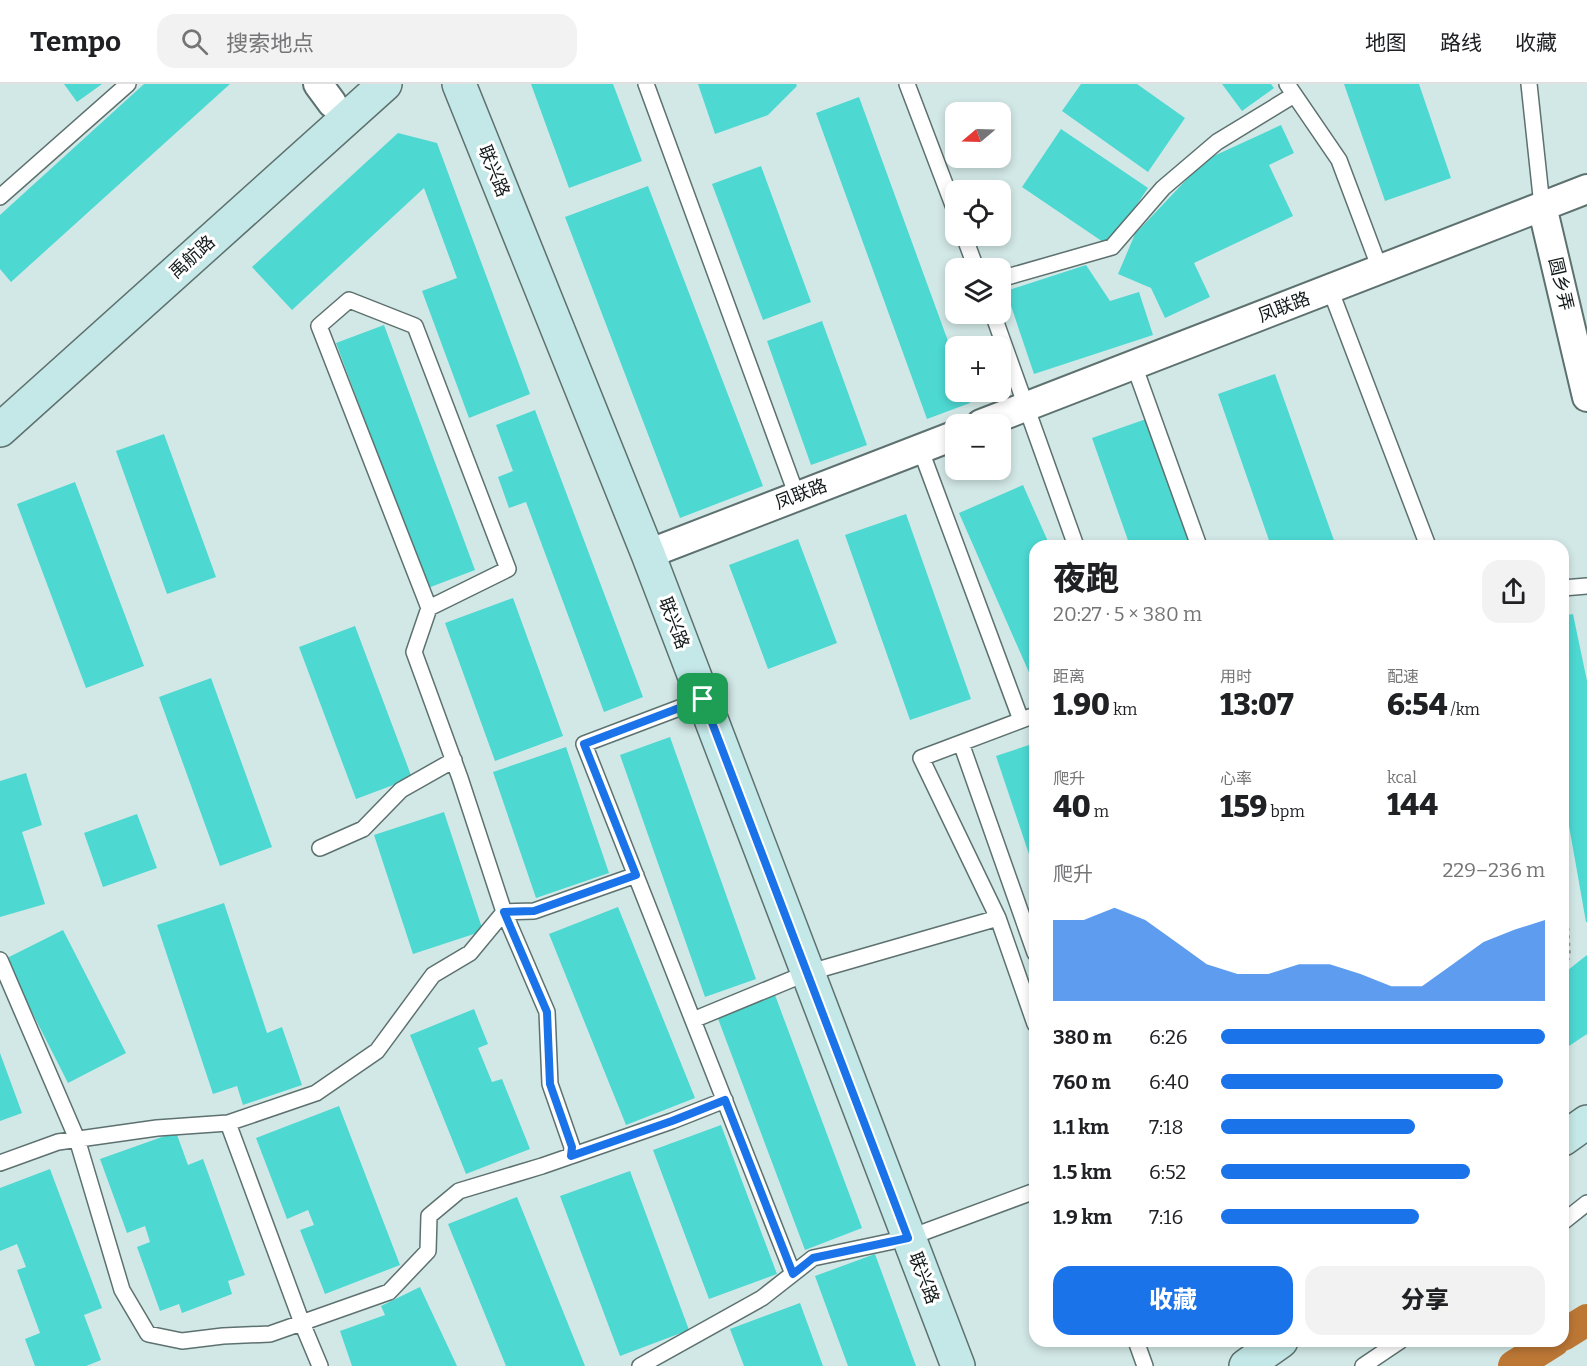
<!DOCTYPE html>
<html lang="zh">
<meta charset="utf-8">
<style>
:root{--surface:#fff;--page:#f2f2f2;--text:#202124;--muted:#757577;--line:#e0e0e0;--accent:#1a73e8}
body{margin:0;font-family:Bitter,"Noto Sans SC",serif;background:var(--page);color:var(--text);height:100vh;display:flex;flex-direction:column;font-size:22px;white-space:nowrap}
*{box-sizing:border-box;margin:0}
p{font-size:20px;color:var(--muted)}
.icon{flex:none;width:33px;height:33px;fill:none;stroke:currentColor;stroke-width:2;stroke-linecap:round;stroke-linejoin:round}
.map{position:relative;flex:1;overflow:hidden}
.side{position:absolute;left:1029px;top:456px;width:540px;height:807px;display:flex;flex-direction:column;background:var(--surface);border-radius:18px;box-shadow:0 3px 9px #0003}
.side>*{flex:none}
.needle{width:39px;rotate:251deg}
.tools{position:absolute;left:945px;top:18px;display:grid;gap:12px}
.tools a{display:grid;place-items:center;width:66px;height:66px;border-radius:12px;background:var(--surface);box-shadow:0 3px 9px #0003;font-size:30px}
.pin{position:absolute;display:grid;place-items:center;width:51px;height:51px;color:#fff;margin:-26px;border-radius:12px;box-shadow:0 3px 9px #0006}
.round{display:grid;place-items:center;flex:none;width:63px;height:63px;border-radius:18px;background:var(--page)}
.head{display:flex;align-items:center;justify-content:space-between;height:102px;padding:0 24px}
h1{font-size:33px;font-weight:800;line-height:45px}
.stats{display:grid;grid-template-columns:repeat(3,1fr);gap:9px;height:102px;padding:6px 24px}
.stats div{display:grid;align-content:center}
.stats b{font-size:30px;font-weight:800}
.stats small{font-size:16px;font-weight:400}
.stats p{font-size:16px}
.chart{height:168px;padding:12px 24px}
.chart p{display:flex;justify-content:space-between}
.chart svg{width:100%;height:108px;margin-top:6px;fill:var(--accent);opacity:.7}
.button{display:flex;gap:12px;margin-top:auto;padding:12px 24px}
.button a{flex:1;height:69px;border-radius:18px;background:var(--accent);color:#fff;font-size:24px;font-weight:800;line-height:69px;text-align:center}
.button a+a{background:var(--page);color:var(--text)}
ul{padding:0 24px;list-style:none;font-size:20px}
li{display:grid;grid-template-columns:96px 72px 1fr;align-items:center;height:45px}
li i{height:15px;border-radius:8px;background:var(--accent)}
header{display:flex;align-items:center;gap:36px;box-sizing:border-box;height:84px;padding:0 30px;background:var(--surface);border-bottom:2px solid var(--line)}
header strong{font-size:28px}
nav{display:flex;gap:33px;margin-inline-start:auto;font-size:21px}
.search{width:420px;height:54px;background:var(--page);display:flex;align-items:center;gap:15px;box-sizing:border-box;padding:0 21px;border-radius:18px;color:var(--muted);font-size:22px}
.map>svg:first-child{display:block}
.lines{fill:none;stroke-linecap:round;stroke-linejoin:round}
.canal{stroke:#bc7735;stroke-width:32}
.building{fill:#4dd8d2}
.lane-casing{stroke:#5d716f;stroke-width:18}
.street-casing{stroke:#5d716f;stroke-width:32}
.secondary-casing{stroke:#5d716f;stroke-width:36}
.path{stroke:#869695;stroke-width:4;stroke-dasharray:3 4.5;stroke-linecap:butt}
.lane{stroke:#fff;stroke-width:15}
.street{stroke:#fff;stroke-width:28}
.secondary{stroke:#c3e8e7;stroke-width:33}
.route-casing{stroke:#fff;stroke-width:12}
.route{stroke:#1a73e8;stroke-width:8}
.labels{text-anchor:middle;stroke-width:6;stroke-linejoin:round;paint-order:stroke}
.street-label{font-size:18px;fill:#131a1a;stroke:#fff}
</style>
<header>
<strong>Tempo</strong>
<div class="search"><svg class="icon" aria-label="search" viewBox="0 0 24 24"><circle cx="10" cy="10" r="6"/><path d="M15 15l6 6"/></svg>搜索地点</div>
<nav><a>地图</a><a>路线</a><a>收藏</a></nav>
</header>
<div class="map">
<svg width="1587" height="1282" viewBox="0 0 1587 1282">
<rect width="100%" height="100%" fill="#d2e8e6"/>
<g class="lines">
<!-- canal -->
<path class="canal" d="M1563,1251L1587,1236
M1514,1282L1554,1257"/>
</g>
<!-- building -->
<path class="building" d="M64,0H102L77,18Z
M144,0H230L11,198L0,185V131Z
M531,0H613L642,77L569,104Z
M698,0H796L797,2L768,31L715,50Z
M1081,0H1137L1185,34L1148,88L1062,27Z
M1222,0H1271L1274,4L1242,27Z
M1344,0H1419L1451,94L1385,117Z
M859,13L956,279V308H966L970,319L927,335L816,29Z
M1281,41L1294,69L1269,81L1293,132L1194,179L1210,213L1165,234L1151,204L1118,190L1135,150L1205,76Z
M1061,45L1148,104L1109,162L1022,103Z
M398,49L437,59L530,310L469,334L422,207L457,194L424,104L292,226L252,183Z
M761,82L811,218L763,236L712,100Z
M648,102L763,402L680,434L565,133Z
M1086,181L1110,217L1139,208L1153,251L1034,290L1006,207Z
M822,237L867,361L811,381L767,257Z
M384,241L475,486L428,504L336,259Z
M1275,290L1336,462H1271L1218,310Z
M535,326L643,613L604,628L526,418L509,424L498,393L513,387L496,341Z
M1149,334L1194,462H1130L1092,354Z
M164,350L216,493L167,510L116,367Z
M75,398L144,582L86,604L17,420Z
M1023,401L1050,462H1035V591L1031,593L959,429Z
M906,430L971,615L910,636L845,451Z
M798,455L837,559L768,585L729,481Z
M513,514L563,652L495,677L445,539Z
M1573,530L1587,597V838H1586L1563,708V532Z
M355,542L412,694L356,715L299,563Z
M211,594L272,763L220,782L159,613Z
M670,653L756,895L705,913L620,671Z
M1035,659V788L996,672Z
M566,663L609,789L536,814L493,688Z
M26,689L42,741L22,748L45,820L0,833V697Z
M444,728L483,847L413,870L374,751Z
M137,730L157,784L103,803L84,749Z
M224,819L267,949L282,943L302,1001L243,1021L237,1002L213,1010L157,841Z
M618,823L695,1014L626,1041L549,850Z
M63,846L126,969L68,999L5,875Z
M1587,871V950L1563,966V890Z
M775,911L862,1144L805,1166L717,932Z
M474,925L488,960L478,964L492,998L502,995L530,1065L466,1090L410,951Z
M0,969L22,1029L0,1037Z
M339,1022L400,1181L325,1210L300,1146L314,1141L308,1126L287,1135L256,1054Z
M721,1041L777,1190L709,1215L653,1066Z
M176,1048L188,1081L203,1075L245,1191L228,1197L232,1210L182,1229L179,1220L160,1227L137,1163L150,1158L145,1142L127,1149L100,1075Z
M50,1085L102,1224L84,1231L101,1276L86,1282H35L25,1255L40,1249L17,1186L26,1183L17,1160L0,1167V1104Z
M630,1087L689,1246L620,1272L560,1112Z
M517,1113L585,1282H506L448,1140Z
M875,1170L916,1282H848L815,1192Z
M420,1203L457,1282H352L340,1247L385,1231L381,1222Z
M800,1219L823,1282H744L730,1245Z"/>
<g class="lines">
<defs>
<path id="lane" d="M646,0L797,412
M907,0L956,129
M1287,0L1339,76L1380,185
M1529,0L1542,122
M0,113L128,0
M964,152L976,184
M1000,195L1112,163L1163,104L1217,58L1294,11
M1330,205L1428,462
M993,230L1076,462
M1134,281L1199,462
M920,364L1021,636
M1563,504L1587,502
M703,615L584,660L793,1190
M1035,631L921,674L998,834L1035,940
M961,659L1035,869
M320,764L363,745L401,706L454,676
M0,876L77,1055L122,1206L148,1250L182,1257L223,1252L270,1250L389,1208L428,1167L429,1132L459,1107L542,1082L672,1037L725,1016
M693,936L807,889L998,834
M228,1039L302,1239L320,1282
M571,1072L572,1063L550,1000L547,928L504,828L534,827L636,791
M0,1079L58,1058L157,1044L228,1039L316,1009L377,967L433,891L470,869L504,828L460,694L414,568L429,524L508,485L415,242L349,216L319,242L429,524
M1563,1138L1587,1119
M1136,1257L1145,1282
M640,1282L762,1214L813,1174L908,1154L1035,1107
M1363,1282L1400,1257"/>
<path id="street" d="M318,0L332,19
M1542,122L1587,313
M981,340L1587,105
M648,470L956,351"/>
<path id="secondary" d="M459,0L648,470L958,1282
M0,346L385,0
M1563,1055L1587,1038
M1246,1282L1281,1257"/>
</defs>
<!-- lane casing -->
<use href="#lane" class="lane-casing"/>
<!-- street casing -->
<use href="#street" class="street-casing"/>
<!-- secondary casing -->
<use href="#secondary" class="secondary-casing"/>
<!-- path -->
<path class="path" d="M1563,769L1569,873L1563,881"/>
<!-- lane -->
<use href="#lane" class="lane"/>
<!-- street -->
<use href="#street" class="street"/>
<!-- secondary -->
<use href="#secondary" class="secondary"/>
</g>
<g class="lines">
<defs>
<path id="route" d="M703,615L908,1154L813,1174L793,1190L725,1016L672,1037L571,1072L572,1063L550,1000L547,928L504,828L534,827L636,791L584,660Z"/>
</defs>
<!-- route casing -->
<use href="#route" class="route-casing"/>
<!-- route -->
<use href="#route" class="route"/>
</g>
<g class="labels">
<!-- street labels -->
<g class="street-label">
<text transform="translate(494 87) rotate(68)" y="6">联兴路</text>
<text transform="translate(192 173) rotate(-42)" y="6">禹航路</text>
<text transform="translate(1561 200) rotate(77)" y="6">圆乡弄</text>
<text transform="translate(1284 223) rotate(-21)" y="6">凤联路</text>
<text transform="translate(801 410) rotate(-21)" y="6">凤联路</text>
<text transform="translate(674 539) rotate(69)" y="6">联兴路</text>
<text transform="translate(924 1194) rotate(69)" y="6">联兴路</text>
</g>
</g>
</svg>
<div class="tools">
<a><svg class="needle" viewBox="-14 -14 28 28"><path d="M0-13l5 13h-10z" fill="#e53935"/><path d="M0 13l5-13h-10z" fill="#757577"/></svg></a>
<a><svg class="icon" aria-label="locate" viewBox="0 0 24 24"><circle cx="12" cy="12" r="6"/><path d="M12 2v4M12 18v4M2 12h4M18 12h4"/></svg></a>
<a><svg class="icon" aria-label="layers" viewBox="0 0 24 24"><path d="M12 4l9 5-9 5-9-5zM3 14l9 5 9-5"/></svg></a>
<a>+</a>
<a>−</a>
</div>
<div class="pin" style="left:703px;top:615px;background:#1e9e55"><svg class="icon" aria-label="arrive" viewBox="0 0 24 24"><path d="M6 21V4h12l-3 4 3 4H6"/></svg></div>
<section class="side">
<div class="head"><div><h1>夜跑</h1><p>20:27 · 5 × 380 m</p></div><a class="round"><svg class="icon" aria-label="share" viewBox="0 0 24 24"><path d="M12 15V3M7 8l5-5 5 5M5 13v7h14v-7"/></svg></a></div>
<div class="stats">
<div><p>距离</p><b>1.90<small> km</small></b></div>
<div><p>用时</p><b>13:07</b></div>
<div><p>配速</p><b>6:54<small> /km</small></b></div>
</div>
<div class="stats">
<div><p>爬升</p><b>40<small> m</small></b></div>
<div><p>心率</p><b>159<small> bpm</small></b></div>
<div><p>kcal</p><b>144</b></div>
</div>
<div class="chart"><p><span>爬升</span>229–236 m</p>
<svg viewBox="0 0 160 44" preserveAspectRatio="none"><path d="M0 44V11L10 11L20 6L30 11L40 20L50 29L60 33L70 33L80 29L90 29L100 33L110 38L120 38L130 29L140 20L150 15L160 11V44z"/></svg>
</div>
<ul>
<li><b>380 m</b>6:26<i style="width:100%"></i></li>
<li><b>760 m</b>6:40<i style="width:87%"></i></li>
<li><b>1.1 km</b>7:18<i style="width:60%"></i></li>
<li><b>1.5 km</b>6:52<i style="width:77%"></i></li>
<li><b>1.9 km</b>7:16<i style="width:61%"></i></li>
</ul>
<div class="button"><a>收藏</a><a>分享</a></div>
</section>
</div>
